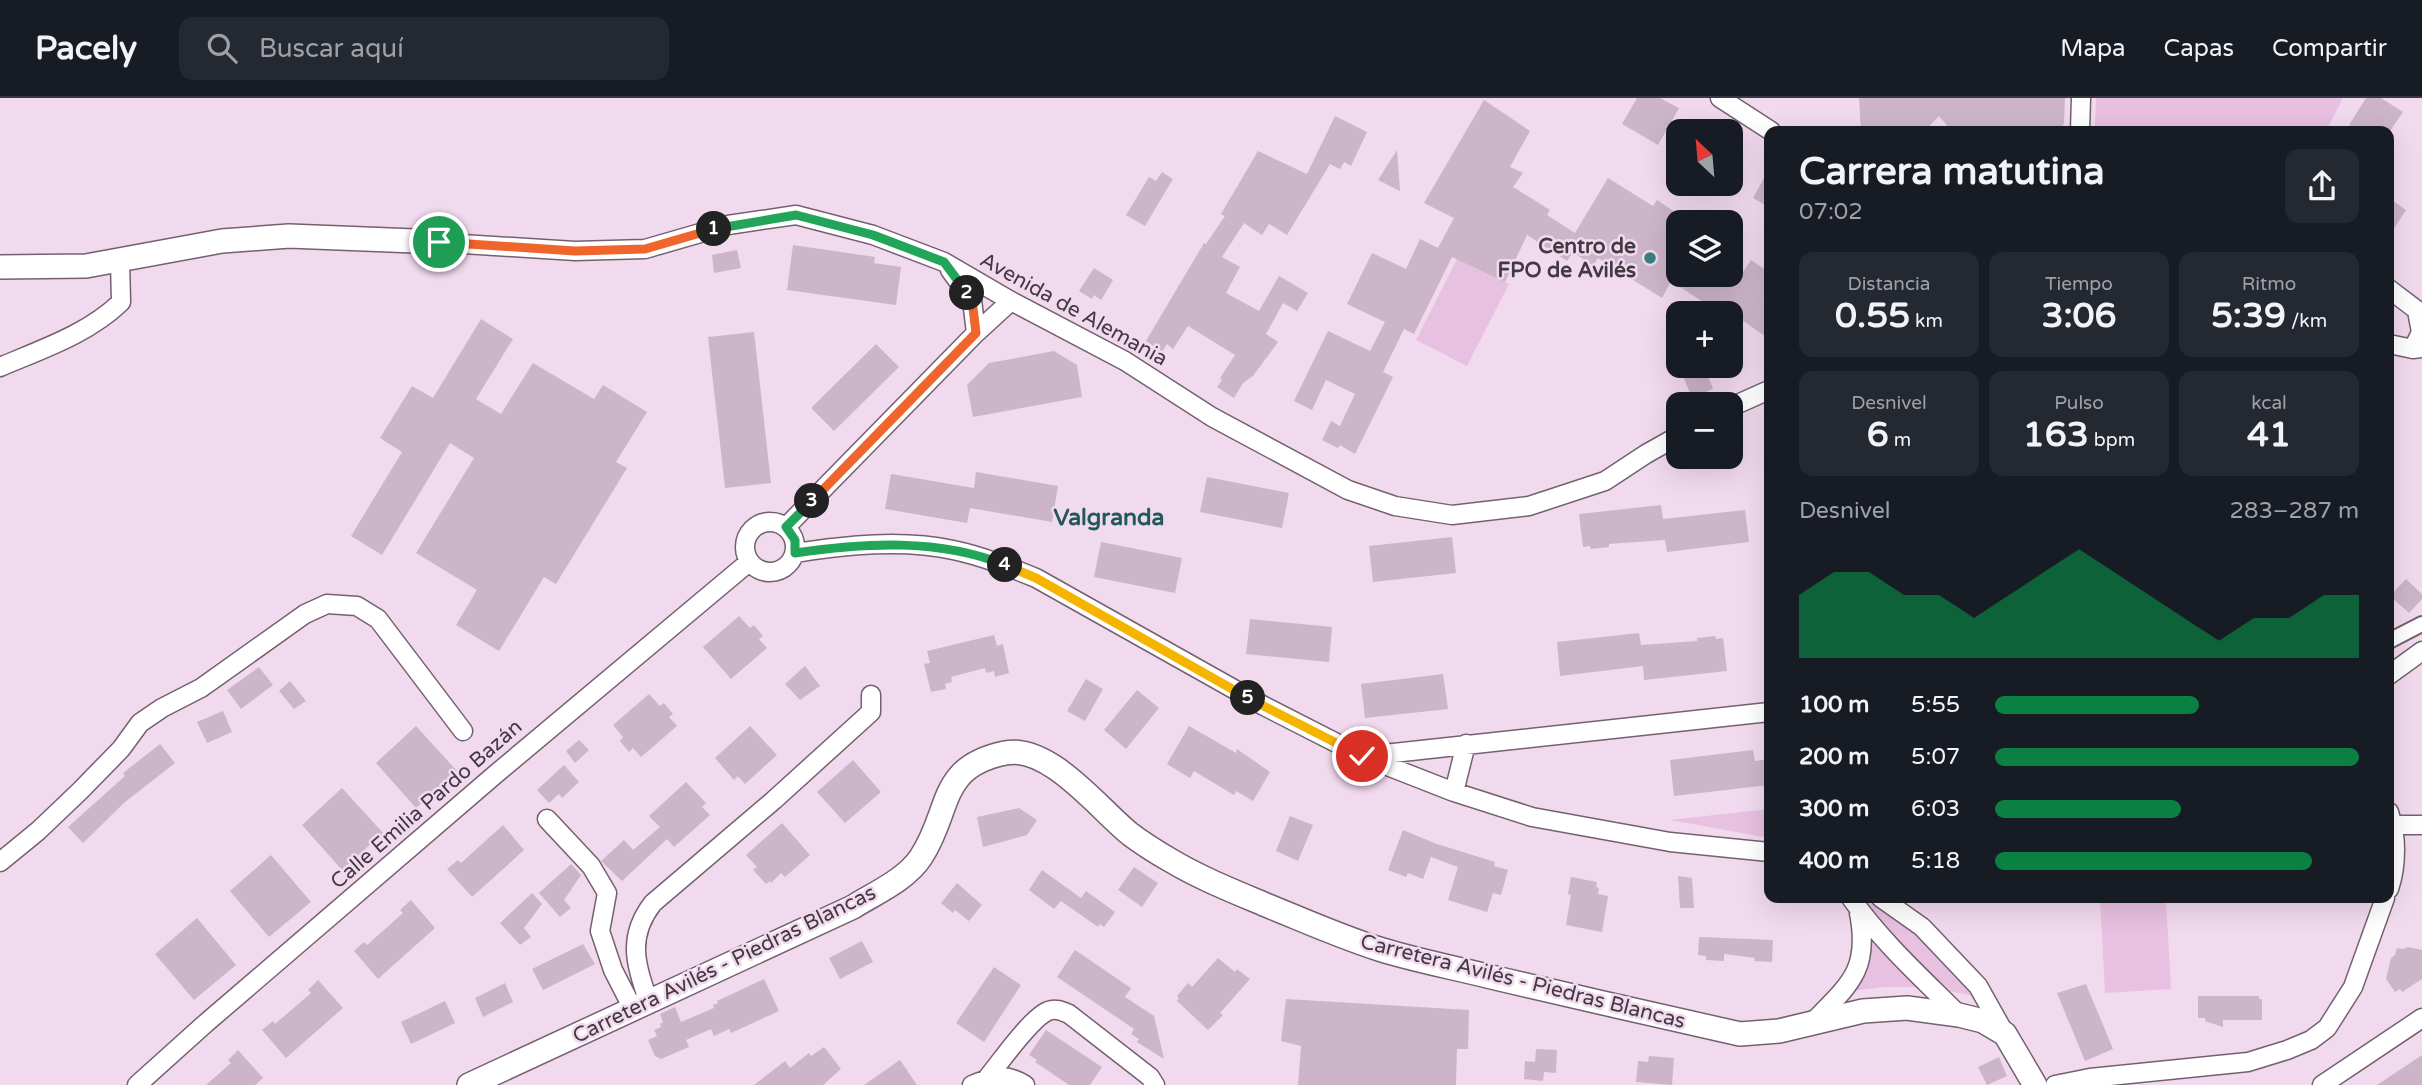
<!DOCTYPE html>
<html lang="es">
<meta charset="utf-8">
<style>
:root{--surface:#171b24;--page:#242831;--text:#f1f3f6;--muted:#9ea1a6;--line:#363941;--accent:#0b8043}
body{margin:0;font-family:"Varela Round",sans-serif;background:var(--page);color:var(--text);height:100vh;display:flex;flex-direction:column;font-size:26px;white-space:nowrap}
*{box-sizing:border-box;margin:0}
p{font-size:23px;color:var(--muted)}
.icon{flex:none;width:38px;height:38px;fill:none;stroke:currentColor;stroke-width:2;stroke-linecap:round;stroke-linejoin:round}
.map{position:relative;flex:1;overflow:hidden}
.panel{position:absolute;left:1764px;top:28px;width:630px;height:777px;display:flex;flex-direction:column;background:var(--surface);border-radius:14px;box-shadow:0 7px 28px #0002}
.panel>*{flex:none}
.needle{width:46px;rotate:334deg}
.buttons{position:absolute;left:1666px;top:21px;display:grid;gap:14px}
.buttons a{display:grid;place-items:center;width:77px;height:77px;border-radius:14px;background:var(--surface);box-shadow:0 7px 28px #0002;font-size:35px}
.pin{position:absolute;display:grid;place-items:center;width:60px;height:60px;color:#fff;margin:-30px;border:4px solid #fff;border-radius:50%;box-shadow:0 2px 7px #0007}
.km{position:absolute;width:35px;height:35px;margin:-18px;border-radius:50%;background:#222;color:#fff;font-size:19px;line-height:35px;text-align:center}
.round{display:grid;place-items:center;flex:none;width:74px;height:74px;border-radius:14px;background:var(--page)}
.overview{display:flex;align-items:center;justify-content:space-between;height:119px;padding:0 35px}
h1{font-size:38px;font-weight:800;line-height:52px}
.figures{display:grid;grid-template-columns:repeat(3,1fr);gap:10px;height:119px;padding:7px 35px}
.figures div{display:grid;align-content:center;border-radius:14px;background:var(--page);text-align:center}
.figures b{font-size:35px;font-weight:800}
.figures small{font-size:19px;font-weight:400}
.figures p{font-size:19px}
.chart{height:196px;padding:14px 35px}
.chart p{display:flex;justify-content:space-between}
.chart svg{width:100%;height:126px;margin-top:7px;fill:var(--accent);opacity:.7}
ul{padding:0 35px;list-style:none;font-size:23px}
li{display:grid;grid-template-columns:112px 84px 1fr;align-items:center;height:52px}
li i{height:18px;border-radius:9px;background:var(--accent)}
header{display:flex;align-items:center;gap:42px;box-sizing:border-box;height:98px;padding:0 35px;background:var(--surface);border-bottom:2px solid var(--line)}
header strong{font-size:33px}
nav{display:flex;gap:38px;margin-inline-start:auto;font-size:24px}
.search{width:490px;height:63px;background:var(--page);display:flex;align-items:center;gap:18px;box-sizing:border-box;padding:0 24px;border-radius:14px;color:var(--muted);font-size:26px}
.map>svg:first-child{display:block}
.green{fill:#e8c0e1}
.building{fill:#ccb5c8}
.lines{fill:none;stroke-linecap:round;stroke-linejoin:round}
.pedestrian-casing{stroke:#746071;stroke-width:18}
.minor-casing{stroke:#746071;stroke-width:21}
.tertiary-casing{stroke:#746071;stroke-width:26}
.pedestrian{stroke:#fff;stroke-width:14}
.minor{stroke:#fff;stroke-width:18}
.tertiary{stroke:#fff;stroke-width:23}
.split-1-casing{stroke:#fff;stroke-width:14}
.split-2-casing{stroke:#fff;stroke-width:14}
.split-3-casing{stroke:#fff;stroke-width:14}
.split-4-casing{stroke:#fff;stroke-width:14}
.split-5-casing{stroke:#fff;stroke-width:14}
.split-6-casing{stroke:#fff;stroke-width:14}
.split-1{stroke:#f0652b;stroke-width:9}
.split-2{stroke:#22a559;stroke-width:9}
.split-3{stroke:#f0652b;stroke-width:9}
.split-4{stroke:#22a559;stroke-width:9}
.split-5{stroke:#f5b400;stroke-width:9}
.split-6{stroke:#f5b400;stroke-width:9}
.poi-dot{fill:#39817e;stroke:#f2daee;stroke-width:2.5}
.labels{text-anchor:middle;stroke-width:5;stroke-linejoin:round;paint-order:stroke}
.poi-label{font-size:21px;font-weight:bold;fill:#423941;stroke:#f2daee;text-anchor:end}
.street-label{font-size:21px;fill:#423941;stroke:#f2daee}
.neighbourhood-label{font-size:23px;font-weight:bold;fill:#205a58;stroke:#f2daee}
</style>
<header>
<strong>Pacely</strong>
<div class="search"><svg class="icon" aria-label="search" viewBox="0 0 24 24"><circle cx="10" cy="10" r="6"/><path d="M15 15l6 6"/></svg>Buscar aquí</div>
<nav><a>Mapa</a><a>Capas</a><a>Compartir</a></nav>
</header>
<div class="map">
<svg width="2422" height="987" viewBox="0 0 2422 987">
<rect width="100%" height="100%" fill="#f2daee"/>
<!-- green -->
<path class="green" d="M2096,0H2343L2326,33H2099L2095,28Z
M1457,161L1509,186L1467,268L1416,242Z
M1769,711V740L1670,722Z
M1856,800H1870L1919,837L1976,898L1942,892Z
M2100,800H2166L2171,891L2105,895Z
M1868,836L1917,889H1883L1851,893Z"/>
<!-- building -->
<path class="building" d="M1637,0H1660L1679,10L1658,47L1622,26Z
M1859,0H2065L2064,26L2058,32L1955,33L1951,32L1939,18L1925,32L1861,33Z
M2366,0H2381L2403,14L2390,33H2359L2349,27Z
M1484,2L1530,33L1510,69L1523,75L1513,89L1550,112L1547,117L1575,135L1608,80L1653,108L1657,102L1678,116V177H1731V166L1743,174L1751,162L1769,174V241L1722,208L1718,214L1671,183L1662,200L1598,160L1593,168L1573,154L1567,163L1527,137L1505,184L1452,159L1414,236L1404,231L1383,274L1393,279L1355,356L1340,347L1338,350L1322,342L1331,323L1340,328L1355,296L1326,282L1312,312L1294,303L1328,233L1370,253L1385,224L1347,206L1372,155L1406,171L1420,141L1438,150L1454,120L1424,105Z
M1335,18L1367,34L1351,68L1344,64L1340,71L1330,66L1287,137L1269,126L1262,137L1244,125L1222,159L1240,169L1226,195L1259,213L1279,178L1308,195L1297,213L1283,205L1266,236L1278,244L1253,278L1243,285L1234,300L1217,289L1222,282L1220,280L1235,257L1188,228L1173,251L1167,246L1162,254L1146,243L1204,145L1206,146L1225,118L1221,116L1258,53L1307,76Z
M1397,52L1400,93L1378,82Z
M1769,71V109L1753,100Z
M1162,74L1173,81L1145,128L1126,117L1149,79L1156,83Z
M2389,100L2406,112L2389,138Z
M793,147L875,159L874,165L901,169L896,207L787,192Z
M737,152L741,170L714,175L712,157Z
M1094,170L1113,182L1101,202L1094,197L1092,201L1079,193Z
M481,221L513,241L476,301L501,316L533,265L594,301L603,287L647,314L616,364L627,370L556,486L544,479L499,553L456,527L477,492L416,455L474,360L450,345L382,457L351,438L402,354L380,340L412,288L433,300Z
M754,234L771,385L725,390L708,239Z
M876,246L899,269L834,333L811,310Z
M1054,253L1077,267L1082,299L973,319L967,287L989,265Z
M1679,268H1704L1713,291L1692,300Z
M976,374L1058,388L1052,424L970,410L967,425L885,411L891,376L974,390Z
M1207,379L1289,395L1282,430L1200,414Z
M1661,407L1663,421L1745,412L1749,444L1667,454L1665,442L1609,446V449L1591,451L1590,448L1583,449L1579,416Z
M1452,439L1456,475L1373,484L1369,448Z
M1101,444L1182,460L1175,495L1094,479Z
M2406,481L2422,496V501L2409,515L2390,498Z
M739,518L750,530L754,527L763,538L759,541L767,550L731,581L703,549Z
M1250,521L1332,529L1329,564L1246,556Z
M1639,535L1641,547L1697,543V540L1715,538L1716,541L1723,540L1727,573L1644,582L1643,568L1560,578L1557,544Z
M994,537L997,548L1003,546L1009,575L995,579L994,573L986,575L985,570L951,579L952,584L945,586L946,591L931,594L924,566L930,565L927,553Z
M805,568L820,588L800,602L785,586Z
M259,569L273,587L241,611L227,592Z
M1443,576L1448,611L1365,620L1361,586Z
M1086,581L1103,591L1085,623L1067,613Z
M290,583L306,603L294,611L279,593Z
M1137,592L1159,610L1126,651L1104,632Z
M649,596L660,608L664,605L673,616L669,619L677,628L641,659L633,650L629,654L620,643L623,639L613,627Z
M223,613L232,634L207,645L197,624Z
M416,628L457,673L416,710L376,665Z
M750,628L777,657L745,686L738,678L734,682L715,660Z
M1189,628L1236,655L1237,651L1270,674L1253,703L1236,693L1234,697L1194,673L1190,680L1167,666Z
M579,642L589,652L575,665L566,653Z
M160,646L175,665L125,704L83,745L68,729L125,678L123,675Z
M1753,652L1755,663L1769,661V687L1674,698L1670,662Z
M853,662L881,694L845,725L817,694Z
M564,667L579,684L562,700L559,696L549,705L537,692Z
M686,684L706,705L702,709L710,717L674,749L667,741L622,783L601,763L624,742L633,752L660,729L649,718Z
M342,690L383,735L342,772L302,727Z
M1019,710L1037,722L1027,737L983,749L977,719Z
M1290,718L1313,727L1298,763L1276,753Z
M782,725L810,757L785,779L781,775L771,785L770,783L766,786L753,772L757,769L746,757Z
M503,727L524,752L472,799L447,771L458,762L461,765Z
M1403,732L1437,746L1495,764L1494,768L1508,772L1501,797L1493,795L1487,814L1448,802L1458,769L1431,759L1423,781L1408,775L1406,779L1388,772Z
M271,757L311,804L269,839L230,793Z
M571,766L581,777L564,802L571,810L560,819L539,795Z
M1134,769L1158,785L1142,809L1118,792Z
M1042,772L1081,800L1086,793L1115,814L1104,829L1100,826L1098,829L1061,803L1054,811L1029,792Z
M1678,778L1692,780L1694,810H1680Z
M1571,779L1597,784L1596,789L1599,790L1598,796L1608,798L1602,834L1566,827L1571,797L1568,796Z
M957,785L982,807L969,823L955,812L953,815L941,805Z
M532,795L542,806L524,830L531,839L520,847L500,825Z
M411,802L435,830L378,881L354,853L364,844L367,847L403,815L400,812Z
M197,820L236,867L194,902L155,856Z
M1699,839L1773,842L1772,864L1754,863L1755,860L1724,856V863L1706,862V858L1698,857Z
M862,843L873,864L840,881L829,860Z
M583,846L595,866L543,892L532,871Z
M2408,849L2422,852V881L2402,894L2400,891L2395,894L2386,881L2391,860L2395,857L2397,850L2404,851Z
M1075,852L1131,890L1125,899L1154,918L1164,961L1137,944L1139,941L1131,936L1134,931L1057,879Z
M1218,860L1235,874L1237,871L1250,881L1220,915L1223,917L1208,932L1177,903L1179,900L1177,898L1188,885L1192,889Z
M994,869L1021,887L984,944L956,925Z
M764,881L779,913L731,935L729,931L714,938L711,931L686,942L689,949L661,961L655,958L648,942L657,938L654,932L661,929L660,926L663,924L660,916L675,909L681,924L714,910L713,907L718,905L717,903Z
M318,882L343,910L286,960L262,932L273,923L275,926L311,895L308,892Z
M505,885L513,904L483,919L475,900Z
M2086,886L2113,951L2085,963L2057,895Z
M2198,898H2259V901H2262V922H2223V929L2205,923V920H2198Z
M1286,901L1469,912L1468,951H1457L1456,987H1298L1301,948L1281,943Z
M445,903L455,925L411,946L401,924Z
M1046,932L1102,969L1090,987H1069L1035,964L1037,962L1029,957Z
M824,949L841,971L823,987H754L785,963L790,970L809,955L811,958Z
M1536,951L1557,952L1556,975L1544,974L1543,983L1524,981L1525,963L1535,964Z
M238,952L263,980L255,987H206L231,965L228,962Z
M2422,957V987H2377Z
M1649,958L1674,960L1672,987L1636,984L1638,963L1648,964Z
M1999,959L2007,978L1987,987L1978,969Z
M900,962L917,987H864Z"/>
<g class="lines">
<defs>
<path id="pedestrian" d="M2389,543L2422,526"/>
<path id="minor" d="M1720,0L1771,33
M2080,33L2081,0
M415,143L575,153L645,151L728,127L796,117L873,137L944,164L1011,203L1125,263L1212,319L1348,392L1395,408L1452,417L1529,408L1605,383L1646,356L1678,338
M950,172L972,202L976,235
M2389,191L2422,216
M2389,246L2413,251L2422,250
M2413,251L2421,234L2417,213
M0,269C42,251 88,236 121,204L120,163
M1731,309L1769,292
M745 449a25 25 0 1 1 50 0a25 25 0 1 1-50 0Z
M786,429L976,235L1011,203
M795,455C846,447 903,441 953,452C982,458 1009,469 1036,480L1264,608L1362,658L1454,694L1532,719L1670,744L1769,754
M2389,577L2422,553
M1366,658L1769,614
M1454,694L1466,646
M2389,714C2397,738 2397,767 2389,791
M547,721L591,768L607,795L600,833L613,872L633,911
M2393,727H2422
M0,764L38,733L80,693L121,651L140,625L162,610L201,590L305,516L327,506L357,508L378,521L463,633
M1851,800C1882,844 1921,879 1959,917
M1881,800L1922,829L1978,888L2005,936
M649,904C635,867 627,838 653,805L774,702L871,614V597
M1812,925C1850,886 1870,872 1859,815
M988,979C1001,963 1031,920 1048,913C1056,910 1062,913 1069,916L1150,979L1155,987
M137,987L206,925L497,675L749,464
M972,987C992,978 1006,975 1025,987
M2055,987L2090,980L2248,964L2287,952L2311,942L2327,930L2353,889L2385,800
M2322,987L2422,920"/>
<path id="tertiary" d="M0,169L86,168L222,143L289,138L415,143
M469,987L853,809C875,795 906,782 921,759C952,712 937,669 1005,655C1049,646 1099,711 1130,736C1142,745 1156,754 1170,762C1200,780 1233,793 1266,807C1303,822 1341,839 1379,851C1414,862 1451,869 1487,878C1571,898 1656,917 1740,936L1779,933L1863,913L1907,910L1959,917L1983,923L2005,936L2035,987"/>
</defs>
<!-- pedestrian casing -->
<use href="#pedestrian" class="pedestrian-casing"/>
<!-- minor casing -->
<use href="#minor" class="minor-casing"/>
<!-- tertiary casing -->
<use href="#tertiary" class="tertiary-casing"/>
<!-- pedestrian -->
<use href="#pedestrian" class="pedestrian"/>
<!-- minor -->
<use href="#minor" class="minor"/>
<!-- tertiary -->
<use href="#tertiary" class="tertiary"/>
</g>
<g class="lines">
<defs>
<path id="split-1" d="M439,144L575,153L645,151L714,131"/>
<path id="split-2" d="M714,131L796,117L873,137L944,164L967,195"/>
<path id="split-3" d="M812,403L976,235L972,202L967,195"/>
<path id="split-4" d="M812,403L786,429L795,442V455C864,445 939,440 1005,467"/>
<path id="split-5" d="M1005,467L1036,480L1248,600"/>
<path id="split-6" d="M1248,600L1362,658"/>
</defs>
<!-- split-1 casing -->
<use href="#split-1" class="split-1-casing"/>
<!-- split-2 casing -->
<use href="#split-2" class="split-2-casing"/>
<!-- split-3 casing -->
<use href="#split-3" class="split-3-casing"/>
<!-- split-4 casing -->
<use href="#split-4" class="split-4-casing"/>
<!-- split-5 casing -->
<use href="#split-5" class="split-5-casing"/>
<!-- split-6 casing -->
<use href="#split-6" class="split-6-casing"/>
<!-- split-1 -->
<use href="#split-1" class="split-1"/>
<!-- split-2 -->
<use href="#split-2" class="split-2"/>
<!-- split-3 -->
<use href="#split-3" class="split-3"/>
<!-- split-4 -->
<use href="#split-4" class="split-4"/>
<!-- split-5 -->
<use href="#split-5" class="split-5"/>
<!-- split-6 -->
<use href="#split-6" class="split-6"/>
</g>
<!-- markers -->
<circle class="poi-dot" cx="1650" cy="160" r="7"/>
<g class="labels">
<!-- poi labels -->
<g class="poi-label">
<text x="1636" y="155">Centro de<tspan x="1636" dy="24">FPO de Avilés</tspan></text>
</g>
<!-- street labels -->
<g class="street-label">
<text transform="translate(1074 211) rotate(29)" y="7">Avenida de Alemania</text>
<text transform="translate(426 706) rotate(-41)" y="7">Calle Emilia Pardo Bazán</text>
<text transform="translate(724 866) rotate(-26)" y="7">Carretera Avilés - Piedras Blancas</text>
<text transform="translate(1523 883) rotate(14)" y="7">Carretera Avilés - Piedras Blancas</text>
</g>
<!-- neighbourhood labels -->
<g class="neighbourhood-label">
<text x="1109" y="427">Valgranda</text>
</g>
</g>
</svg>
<div class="buttons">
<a><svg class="needle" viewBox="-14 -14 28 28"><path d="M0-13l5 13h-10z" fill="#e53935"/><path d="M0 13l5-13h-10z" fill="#9ea1a6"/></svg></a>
<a><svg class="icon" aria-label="layers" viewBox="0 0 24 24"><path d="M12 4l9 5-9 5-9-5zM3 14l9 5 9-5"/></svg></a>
<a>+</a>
<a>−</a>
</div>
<div class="pin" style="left:439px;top:144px;background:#1e9e55"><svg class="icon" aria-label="arrive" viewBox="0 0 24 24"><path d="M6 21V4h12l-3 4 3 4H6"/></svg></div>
<div class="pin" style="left:1362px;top:658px;background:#d93025"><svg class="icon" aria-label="check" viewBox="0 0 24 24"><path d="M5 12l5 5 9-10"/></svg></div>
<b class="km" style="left:714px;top:131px">1</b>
<b class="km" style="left:967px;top:195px">2</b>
<b class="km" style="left:812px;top:403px">3</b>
<b class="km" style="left:1005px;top:467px">4</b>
<b class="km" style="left:1248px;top:600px">5</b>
<section class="panel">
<div class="overview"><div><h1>Carrera matutina</h1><p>07:02</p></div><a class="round"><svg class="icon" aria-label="share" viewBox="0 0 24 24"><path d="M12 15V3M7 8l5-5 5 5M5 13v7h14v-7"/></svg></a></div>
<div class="figures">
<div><p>Distancia</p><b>0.55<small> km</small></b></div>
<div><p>Tiempo</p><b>3:06</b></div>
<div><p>Ritmo</p><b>5:39<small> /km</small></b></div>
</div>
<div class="figures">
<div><p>Desnivel</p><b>6<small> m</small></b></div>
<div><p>Pulso</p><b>163<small> bpm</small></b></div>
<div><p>kcal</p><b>41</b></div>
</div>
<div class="chart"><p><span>Desnivel</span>283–287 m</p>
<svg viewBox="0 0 160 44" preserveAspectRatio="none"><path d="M0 44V22L10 14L20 14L30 22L40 22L50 30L60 22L70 14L80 6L90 14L100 22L110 30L120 38L130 30L140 30L150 22L160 22V44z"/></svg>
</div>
<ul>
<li><b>100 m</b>5:55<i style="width:56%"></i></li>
<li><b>200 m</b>5:07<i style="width:100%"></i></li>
<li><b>300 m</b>6:03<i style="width:51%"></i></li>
<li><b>400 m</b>5:18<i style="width:87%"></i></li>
</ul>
</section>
</div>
